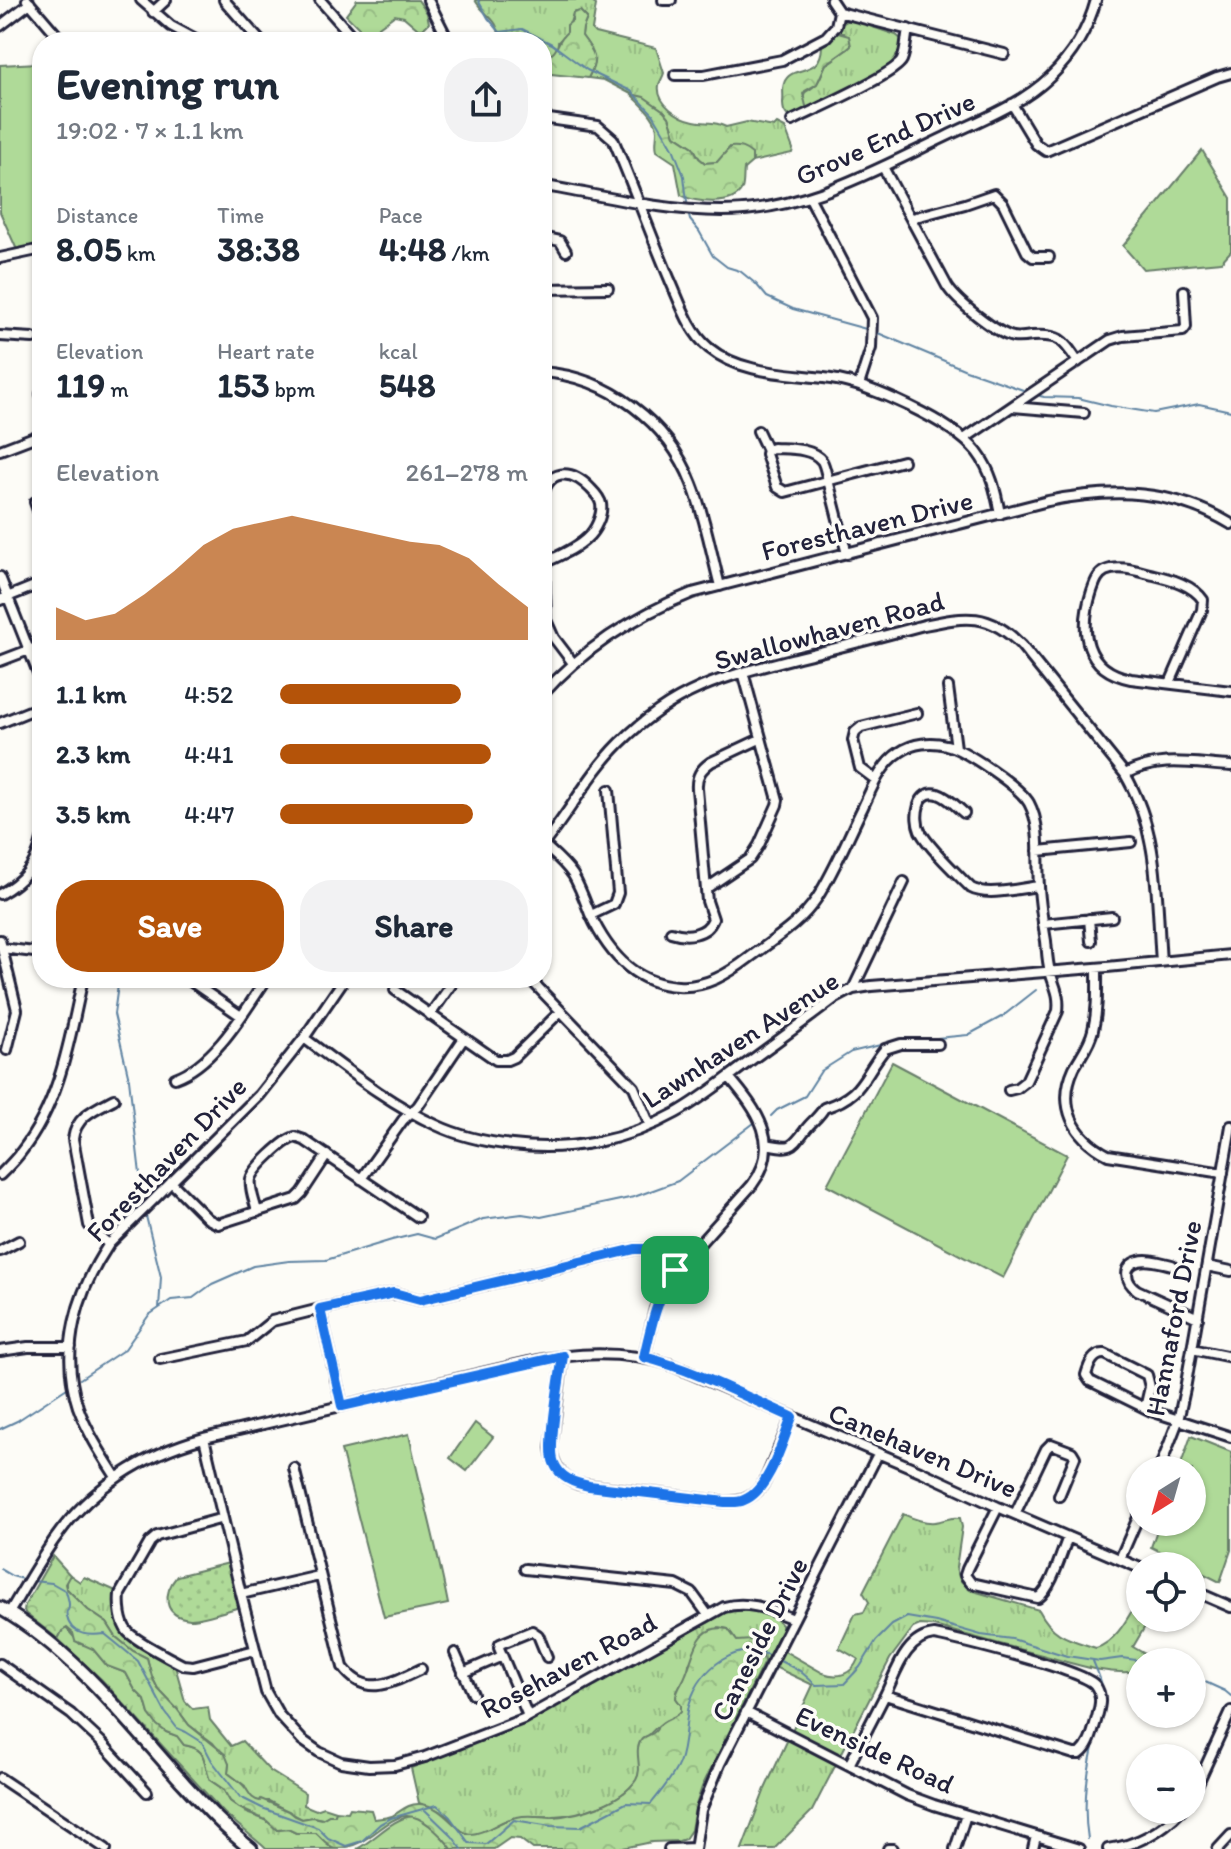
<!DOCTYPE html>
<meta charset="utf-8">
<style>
:root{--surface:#fff;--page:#f2f2f3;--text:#1f2937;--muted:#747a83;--accent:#b45309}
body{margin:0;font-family:Itim,sans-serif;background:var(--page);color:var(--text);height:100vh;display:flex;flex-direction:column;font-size:30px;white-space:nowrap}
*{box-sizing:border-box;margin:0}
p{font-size:26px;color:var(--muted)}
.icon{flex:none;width:44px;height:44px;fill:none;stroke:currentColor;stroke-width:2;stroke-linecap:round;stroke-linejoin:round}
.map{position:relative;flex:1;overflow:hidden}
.details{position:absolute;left:32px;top:32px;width:520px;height:956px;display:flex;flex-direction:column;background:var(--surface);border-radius:32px;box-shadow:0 2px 6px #0004}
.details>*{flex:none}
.needle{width:52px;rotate:217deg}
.controls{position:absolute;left:1126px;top:1456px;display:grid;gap:16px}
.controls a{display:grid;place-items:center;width:80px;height:80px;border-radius:50%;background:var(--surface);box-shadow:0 2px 6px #0004;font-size:40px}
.pin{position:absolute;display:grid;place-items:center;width:68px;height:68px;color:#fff;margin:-34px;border-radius:16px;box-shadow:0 4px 12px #0006}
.round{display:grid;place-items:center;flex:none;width:84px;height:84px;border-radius:32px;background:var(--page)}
.headline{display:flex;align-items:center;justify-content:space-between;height:136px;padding:0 24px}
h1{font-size:44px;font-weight:700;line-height:60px}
.metrics{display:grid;grid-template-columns:repeat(3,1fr);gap:12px;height:136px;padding:8px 24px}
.metrics div{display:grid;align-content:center}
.metrics b{font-size:34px;font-weight:700}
.metrics small{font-size:22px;font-weight:400}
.metrics p{font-size:22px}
.chart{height:224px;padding:16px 24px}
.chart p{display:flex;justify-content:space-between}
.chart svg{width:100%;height:144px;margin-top:8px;fill:var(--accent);opacity:.7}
.action{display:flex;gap:16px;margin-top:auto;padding:16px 24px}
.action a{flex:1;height:92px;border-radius:32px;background:var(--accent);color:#fff;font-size:32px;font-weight:700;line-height:92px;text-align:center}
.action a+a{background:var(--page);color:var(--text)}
ul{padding:0 24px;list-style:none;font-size:26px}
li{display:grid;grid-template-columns:128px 96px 1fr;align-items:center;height:60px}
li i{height:20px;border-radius:10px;background:var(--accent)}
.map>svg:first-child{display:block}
.grass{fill:url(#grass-tufts);stroke:#687e6a;stroke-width:2}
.forest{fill:url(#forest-crowns);stroke:#687e6a;stroke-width:2}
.park{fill:url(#park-dots);stroke:#687e6a;stroke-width:2}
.pitch{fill:#afda98;stroke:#687e6a;stroke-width:2}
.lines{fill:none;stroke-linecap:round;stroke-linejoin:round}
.stream{stroke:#5f83a2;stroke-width:2}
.minor-casing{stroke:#22223b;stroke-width:14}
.major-casing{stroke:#22223b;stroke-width:17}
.minor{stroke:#fdfcf7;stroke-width:8}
.major{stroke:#fdfcf7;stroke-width:11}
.route-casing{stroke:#fff;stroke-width:16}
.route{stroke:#1a73e8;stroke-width:10}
.labels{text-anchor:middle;stroke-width:7;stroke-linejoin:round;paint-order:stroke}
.street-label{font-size:28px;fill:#22223b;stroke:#fdfcf7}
</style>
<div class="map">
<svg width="1231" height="1849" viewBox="0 0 1231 1849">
<defs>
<pattern id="grass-tufts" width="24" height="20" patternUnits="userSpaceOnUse" patternTransform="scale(2)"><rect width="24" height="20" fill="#afda98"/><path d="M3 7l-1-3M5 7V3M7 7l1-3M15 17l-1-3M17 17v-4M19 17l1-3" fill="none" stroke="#96bb84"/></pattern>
<pattern id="forest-crowns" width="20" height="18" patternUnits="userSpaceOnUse" patternTransform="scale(2)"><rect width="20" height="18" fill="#afda98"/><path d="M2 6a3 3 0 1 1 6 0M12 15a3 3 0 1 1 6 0" fill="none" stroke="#96bb84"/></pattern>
<pattern id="park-dots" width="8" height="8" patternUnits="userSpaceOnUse" patternTransform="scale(2)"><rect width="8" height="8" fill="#afda98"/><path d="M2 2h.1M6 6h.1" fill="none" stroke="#96bb84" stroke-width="1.8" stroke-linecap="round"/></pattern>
</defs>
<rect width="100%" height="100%" fill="#fdfcf7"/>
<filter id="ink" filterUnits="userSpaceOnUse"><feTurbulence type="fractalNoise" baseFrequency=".0125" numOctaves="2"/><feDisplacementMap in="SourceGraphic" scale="16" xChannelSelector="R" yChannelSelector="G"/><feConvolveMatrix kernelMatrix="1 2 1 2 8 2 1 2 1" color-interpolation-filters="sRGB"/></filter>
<g filter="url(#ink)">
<!-- grass -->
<path class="grass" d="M475,0H589L596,5L592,30L595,33L656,48L664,73C663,77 660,81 659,85C656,104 679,118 694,121C707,124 713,120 726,127L747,122L774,127L777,124L785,128L793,149L792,153L752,162L753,159L705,163L699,158L693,147L675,135L669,117L664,111L644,98L631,94L604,80L588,78C598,59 595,53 582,36L583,28L587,18L580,11L573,13L567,33L558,42L557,51L554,55L546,57L542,56V42H500C498,15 486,19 475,0Z
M847,21H855L896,35L901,39C900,53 894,62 883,71L805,111C802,82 805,98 817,83C821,79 823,69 826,64C835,60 839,53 848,49L844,33H838L842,24Z
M903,1514C913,1518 923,1523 935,1522C945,1521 950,1516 960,1518L962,1527L956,1568L960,1580L970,1590L1039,1610C1053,1637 1069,1639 1096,1648C1117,1642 1129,1615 1140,1597V1618H1150L1133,1647L1150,1657L1148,1662H1140V1671C1107,1676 1074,1664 1042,1655C1006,1646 970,1636 934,1626L920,1625L913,1628L890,1659L812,1811L774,1849H742L765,1789L813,1685L764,1662L763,1649L737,1641L728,1629L719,1627L689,1664L688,1672L677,1692L676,1698L681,1705L682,1711C676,1717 670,1718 663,1722C654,1729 644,1739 638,1749C639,1759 642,1770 637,1779C623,1802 579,1815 554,1816C538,1817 521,1815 505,1821C493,1825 479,1839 465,1833C457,1830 453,1821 447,1816C439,1809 429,1807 419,1803L411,1768L525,1723L727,1612C746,1608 769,1609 782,1625V1630L774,1645L823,1673C839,1679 852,1674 858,1659L839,1648L855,1614L864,1612L869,1602L863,1592Z
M70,1575L80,1582L84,1577L116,1591C115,1633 144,1646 175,1666L185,1701L193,1709L208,1707L210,1720L231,1746L242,1741L270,1771L305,1793L304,1805L316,1810L324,1807L336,1811L335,1815H329L322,1819L313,1817L302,1819L269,1801H256L250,1798L245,1786L228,1773L229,1764L222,1754L213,1743L189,1725L177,1709L158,1689L152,1677L147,1658L133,1651L116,1637L107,1623L88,1610L66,1588V1580Z
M66,1628L80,1644L88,1645L93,1649L107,1666L126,1673L135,1690L145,1700L149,1714L166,1732L177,1736L184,1745C209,1749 202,1761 210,1780L223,1789L230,1801L249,1814L266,1820L277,1830L288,1829L296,1833H316L332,1847L339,1849H266L263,1846L224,1813L102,1680L58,1639L62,1631Z
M413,1816C428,1821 443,1836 452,1849H357C376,1839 392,1818 413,1816Z"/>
<!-- forest -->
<path class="forest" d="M357,0H418L427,13L429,23L423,29H418L404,17L395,15L372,32L362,31L346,15Z
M580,11L587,18L583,28L582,36C595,53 599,59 588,78L542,73V56L546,57C560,52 555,42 567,32V25L572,21L573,13Z
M838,33L849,36L851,46C847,50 831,61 826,64L817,84L805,91L803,94L806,106L805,111L790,118C784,113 783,110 783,102C784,96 782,88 784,83C791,63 821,79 822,46Z
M631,94L644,97L664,111L669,117L675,135L693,147L699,158L705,163L717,162L730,147C740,146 745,148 752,154V162L744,169C743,175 744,183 742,189C734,207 695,203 681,195L675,163L657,151C655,143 657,139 657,131C657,117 640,104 631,94Z
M53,1556L70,1575L65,1584L66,1588L88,1610L107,1623L116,1637L133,1651L147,1658L152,1677L158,1689L177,1709L189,1725L225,1754L229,1764L228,1773C233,1777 239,1781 243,1785C250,1792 249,1799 260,1801L261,1799L289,1811L295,1816L302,1819L313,1817L322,1819L329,1815H335L336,1811L348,1812L350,1808L371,1810L374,1819C380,1818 387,1818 392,1816C401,1811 409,1803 420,1804C444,1805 457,1835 471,1834C488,1833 500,1820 517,1817C529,1814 541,1817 553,1817C579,1815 621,1803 636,1780C644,1767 632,1751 642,1739C648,1734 647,1737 653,1733C661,1727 653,1730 661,1724C668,1718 676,1718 681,1711V1705L676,1698C677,1688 683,1683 686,1674C695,1653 696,1623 728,1629L737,1641L752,1640L761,1647L764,1662L702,1787L695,1808L691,1830L685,1839L679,1841L652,1842L618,1849H533L520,1839L510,1838L494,1849H452C446,1840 438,1833 430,1826C391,1794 380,1849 335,1848C327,1846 322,1838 316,1833H296L288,1829L277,1830L266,1820L239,1808L230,1801L223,1789L210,1780C202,1761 209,1749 184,1745L177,1736L166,1732L157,1725L149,1714L145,1700L135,1690L126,1673L107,1666L93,1649L75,1641L73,1633L67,1628L62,1631L58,1639L26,1614L24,1611L25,1605Z"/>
<!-- park -->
<path class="park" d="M229,1563L240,1607C229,1610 199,1620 190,1619C162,1616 163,1593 177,1576Z"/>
<!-- pitch -->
<path class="pitch" d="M39,63L42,67V242L17,250L0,212V65Z
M1202,150L1231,198V251L1221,262L1143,269L1123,246Z
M892,1062L1067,1155L1003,1278L827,1185Z
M475,1423L493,1437L467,1471L450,1458Z
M409,1434C421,1491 437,1547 448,1604L384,1617L341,1450Z
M1191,1436L1231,1452V1550L1220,1582L1151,1547L1160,1522H1192V1470H1179Z"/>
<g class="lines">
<!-- stream -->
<path class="stream" d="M478,0L488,18L500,32L522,29L552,44L587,70L631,91L653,114L673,148L684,176L687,202
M689,216L690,220L699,231L713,256L727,267L740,271L756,284L767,297L793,309L866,329
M878,333L966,370L1026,391
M1040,396L1044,397L1078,398L1111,406L1154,413L1199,404L1231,411
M119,978L114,1014L129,1079L143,1200
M916,1040L968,1035L1003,1016L1036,990
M771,1116L777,1110L805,1096L821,1071L851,1052L893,1042
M146,1216L161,1277L159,1308
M80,1379L125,1349L149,1315L171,1300L193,1298L212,1284L253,1266L289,1261L326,1260L392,1240L417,1234L435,1239L483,1219L522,1214L541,1217L634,1197L678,1181L754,1123
M0,1429L17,1421L67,1388
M0,1569L12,1576L26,1580
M32,1581L52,1583L66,1591C67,1596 69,1600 69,1604C69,1616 65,1606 67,1617C71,1636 90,1636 105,1634L138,1661L165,1712L177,1728L186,1732L202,1742L212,1761L240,1797L262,1808L318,1828L328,1838L346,1846L362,1841L380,1824L391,1818L437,1805L450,1817L469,1843L486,1844L514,1820L551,1826L580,1827L626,1803L651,1804C661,1791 673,1778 679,1763C687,1743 684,1721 690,1702C701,1668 736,1640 771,1656
M776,1659L800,1671L816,1685L844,1684L860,1667L876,1641L892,1625L907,1617L936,1622L981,1635L1012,1639L1067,1656L1100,1661L1122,1658L1150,1662
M1093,1661C1100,1678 1106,1690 1103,1709
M1192,1676L1225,1691L1231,1696
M424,1809L452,1836L462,1849
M1088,1839C1082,1802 1088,1766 1097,1730"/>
<defs>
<path id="minor" d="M27,0L63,42
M141,0L171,26L201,42
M224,0L261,42
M320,0L357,42
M428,0L449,42
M663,0H671
M153,12L166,0
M839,12L1004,54
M0,26L30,3
M675,75H704L782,60L826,37L836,26L839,12L831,0
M1012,104L1036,144L1046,151L1217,77L1231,73
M542,118L598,126L613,139C633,185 650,233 670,280C680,302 689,332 709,348C742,375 791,373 831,379C869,384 953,422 977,452C991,470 996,492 1000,514
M792,121C811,111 895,75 902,60C906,51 906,38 908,29
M883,167L947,286C956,301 996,333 1013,337C1019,338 1026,337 1032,336C1060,334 1063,340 1078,362
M542,186C556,187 570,191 584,193C629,202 676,211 722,211C804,211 873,171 945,137C980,120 1021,105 1050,77C1072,56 1088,29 1096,0
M810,198L872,318L871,348L859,385
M912,218L965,204L994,194L1003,203L1027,252L1033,257H1049
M542,237L560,241L566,251
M0,258L42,249
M542,289L608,288
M0,336L33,338
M542,372C609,377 668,422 692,484C705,516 711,552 720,586
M41,394L42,397
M1013,407L1084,413
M758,431L767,450
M964,439L1110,340L1123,336L1183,331L1186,327L1184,291
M0,450L42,434
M542,500C547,468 571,468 591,489C595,493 600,498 601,504C603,515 595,531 587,538C576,549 558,556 544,563
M35,502L42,521
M542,507L546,620L554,638L573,663
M847,554L828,480C826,474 825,466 822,461C812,447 787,449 773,448L767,450L766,454L777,487L785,492L903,461
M0,577L42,683
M0,600L42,583
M0,661L42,645
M1170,683L1202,610L1203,600C1193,585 1171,579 1154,575C1140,572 1120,564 1105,571C1097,575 1095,583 1092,591C1079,630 1084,670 1131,679L1231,691
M948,687L956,748
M542,695C584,648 634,616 692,593L1048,501C1113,488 1173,489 1231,524
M0,723L42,706
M1125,774C1160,755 1193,764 1231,766
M876,780L860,768L853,740L855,732L861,727L917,713
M964,813C957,807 948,797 938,794C917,788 914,818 920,831C930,849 956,873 971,888C987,897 1021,888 1039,886
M544,845C554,854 565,863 573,875C580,887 585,901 590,914C607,951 633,984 678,986C705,988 728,974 749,958C773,940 800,924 817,898C835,870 848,837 863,807C872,788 881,764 900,752C913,743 931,741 946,745C964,749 1020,787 1029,803C1042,827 1037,860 1039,887C1040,905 1043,923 1046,941C1047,950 1047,961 1050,971C1054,987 1060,993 1058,1011L1026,1081L1017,1088L1009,1090
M542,846C569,813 589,774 620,743C675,688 726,676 799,657C841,647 883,636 924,625C966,616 989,612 1021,645L1125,774C1160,834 1156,895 1161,962
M1038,851L1131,842
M707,888L750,859L759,845L777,805L778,800L743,672
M0,894C23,881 36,866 42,840
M591,915L614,904L618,893L609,790
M1089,919L1091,941
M1043,924L1112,917
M671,932C686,937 706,936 713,919L707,901L697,789C696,776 701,769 711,762L760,739
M0,940L17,1010L7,1050
M2,948L42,953
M1097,968C1097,989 1098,1009 1093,1030C1090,1044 1081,1055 1074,1068C1057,1105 1073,1137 1108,1155L1223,1173
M186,978L241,1016
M529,978L634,1087L650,1125
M853,989L904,882
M395,990L496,1060H507L514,1057L561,1011
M430,1015L456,978
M304,1038C346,1069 388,1103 436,1125C459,1136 486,1142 512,1145C569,1152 626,1141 676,1113C701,1099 723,1081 746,1064C776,1042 805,1021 834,999L853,989L871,986L1107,967L1231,955
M175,1078C215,1064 244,1012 267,978
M766,1144C792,1149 791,1149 806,1129C812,1121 819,1117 824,1108C864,1095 861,1078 885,1049L901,1044H938
M0,1175C7,1168 15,1160 21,1152C60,1103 70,1038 83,978
M361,1179L403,1120L418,1106L464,1038
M171,1182L208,1219L218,1224L296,1199L302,1193L327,1155
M257,1212C255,1202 249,1189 251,1179C254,1168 284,1140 295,1137L304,1140L418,1217
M109,1244L96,1234L89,1225L73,1139C76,1116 95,1109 114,1099
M0,1251L19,1241
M1172,1265C1162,1263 1149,1258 1139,1261C1122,1265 1125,1282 1137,1290L1198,1318
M1207,1266L1231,1271
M320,1309L342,1406
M1192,1349L1231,1357
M0,1351L28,1347H71
M563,1356L551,1448C553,1465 561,1478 578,1484L725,1502C744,1502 755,1497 765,1481L792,1417
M644,1357L655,1309L670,1277L752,1185C783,1144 757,1110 729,1077
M160,1359L247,1341L272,1321L320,1309L394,1293L420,1300L635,1249H646L675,1270
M1145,1408L1150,1387L1147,1375L1105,1354C1093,1353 1089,1365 1086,1375L1090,1381L1151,1411L1231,1437
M204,1438L241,1594L266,1692L279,1715L302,1740L319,1752L341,1762L369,1766L395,1765L425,1757L523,1719L724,1607C749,1600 770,1610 794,1619
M294,1468L343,1667C366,1699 393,1682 421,1669
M1159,1470L1178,1421L1185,1389L1231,1126
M116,1477C102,1455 87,1432 78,1407C59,1349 77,1292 109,1244L259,1095L304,1038L345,978
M998,1507L967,1569L965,1575L971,1583L1038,1598C1052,1588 1061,1554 1068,1537
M1015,1514L1046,1449L1051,1444L1072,1452L1075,1457L1059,1496
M223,1518L157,1536L150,1542L120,1594C119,1605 120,1623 128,1632C137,1641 171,1659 183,1665L193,1666L255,1650
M1120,1559L1140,1513
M525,1569L676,1585L692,1593L708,1615
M1192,1590L1231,1607
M241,1594L319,1576
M9,1613C24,1588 38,1563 54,1540C90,1488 144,1454 204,1438L529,1362C576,1352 622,1350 669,1364L920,1471L998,1507L1140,1568
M455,1653L473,1694
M0,1664L71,1714L100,1741L147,1792
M463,1673L502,1656
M746,1712L907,1795L934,1805L1079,1849
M528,1716L499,1648L500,1644L532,1631L538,1635L547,1657
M849,1765L885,1695L1074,1754H1080C1090,1746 1092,1734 1096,1721C1099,1709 1104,1697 1095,1685C1083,1670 959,1640 934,1635C905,1638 896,1673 885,1695
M0,1778L106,1849
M1192,1796L1231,1711
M669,1849L695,1848
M695,1849L701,1810L720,1764L878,1454
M888,1849H893
M955,1849L966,1815
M1033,1849L1036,1836
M1108,1849C1138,1845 1161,1832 1182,1810
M1218,1849L1231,1835"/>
<path id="major" d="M0,1608C71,1649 123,1715 177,1776C201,1802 224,1828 251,1849"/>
</defs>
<!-- minor casing -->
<use href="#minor" class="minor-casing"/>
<!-- major casing -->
<use href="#major" class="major-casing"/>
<!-- minor -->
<use href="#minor" class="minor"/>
<!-- major -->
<use href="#major" class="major"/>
</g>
</g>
<g class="lines" filter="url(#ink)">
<defs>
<path id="route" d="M635,1249H646L675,1270C657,1297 651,1326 644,1357C695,1370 744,1396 792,1417C783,1440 769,1491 744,1500C738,1503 732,1502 725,1502L589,1486C574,1483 560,1478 554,1463C547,1448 560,1376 563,1356L342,1406L320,1309L394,1293L420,1300Z"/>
</defs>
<!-- route casing -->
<use href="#route" class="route-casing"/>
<!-- route -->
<use href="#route" class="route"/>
</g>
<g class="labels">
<!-- street labels -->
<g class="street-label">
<text transform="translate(885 138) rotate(-24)" y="10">Grove End Drive</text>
<text transform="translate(867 525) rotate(-14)" y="10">Foresthaven Drive</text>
<text transform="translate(829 630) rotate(-15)" y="10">Swallowhaven Road</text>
<text transform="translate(740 1039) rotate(-33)" y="10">Lawnhaven Avenue</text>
<text transform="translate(166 1159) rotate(-46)" y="10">Foresthaven Drive</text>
<text transform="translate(1173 1318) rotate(-79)" y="10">Hannaford Drive</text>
<text transform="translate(923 1450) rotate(23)" y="10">Canehaven Drive</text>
<text transform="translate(759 1639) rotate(-63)" y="10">Caneside Drive</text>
<text transform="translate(568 1665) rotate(-28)" y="10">Rosehaven Road</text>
<text transform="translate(875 1749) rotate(25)" y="10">Evenside Road</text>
</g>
</g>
</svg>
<div class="controls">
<a><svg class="needle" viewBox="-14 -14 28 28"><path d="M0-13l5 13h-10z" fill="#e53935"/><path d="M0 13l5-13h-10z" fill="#747a83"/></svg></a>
<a><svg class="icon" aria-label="locate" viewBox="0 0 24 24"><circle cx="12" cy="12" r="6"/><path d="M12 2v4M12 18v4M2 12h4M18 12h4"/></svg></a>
<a>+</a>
<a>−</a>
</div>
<div class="pin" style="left:675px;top:1270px;background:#1e9e55"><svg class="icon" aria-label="arrive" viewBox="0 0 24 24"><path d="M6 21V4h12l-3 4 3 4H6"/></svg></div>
<section class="details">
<div class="headline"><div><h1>Evening run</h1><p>19:02 · 7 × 1.1 km</p></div><a class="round"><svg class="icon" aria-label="share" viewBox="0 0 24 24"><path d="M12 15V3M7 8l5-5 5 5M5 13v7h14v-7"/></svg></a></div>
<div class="metrics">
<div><p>Distance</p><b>8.05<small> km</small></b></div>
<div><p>Time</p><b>38:38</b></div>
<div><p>Pace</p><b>4:48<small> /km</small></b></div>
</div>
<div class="metrics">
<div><p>Elevation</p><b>119<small> m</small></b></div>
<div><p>Heart rate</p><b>153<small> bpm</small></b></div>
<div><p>kcal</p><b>548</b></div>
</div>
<div class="chart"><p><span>Elevation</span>261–278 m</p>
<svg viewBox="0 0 160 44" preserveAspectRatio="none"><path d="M0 44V34L10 38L20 36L30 30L40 23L50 15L60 10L70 8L80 6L90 8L100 10L110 12L120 14L130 15L140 19L150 27L160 34V44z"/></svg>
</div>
<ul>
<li><b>1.1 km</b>4:52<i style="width:73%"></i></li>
<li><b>2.3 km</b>4:41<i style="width:85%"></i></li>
<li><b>3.5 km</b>4:47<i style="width:78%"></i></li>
</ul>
<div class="action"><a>Save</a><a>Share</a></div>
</section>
</div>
